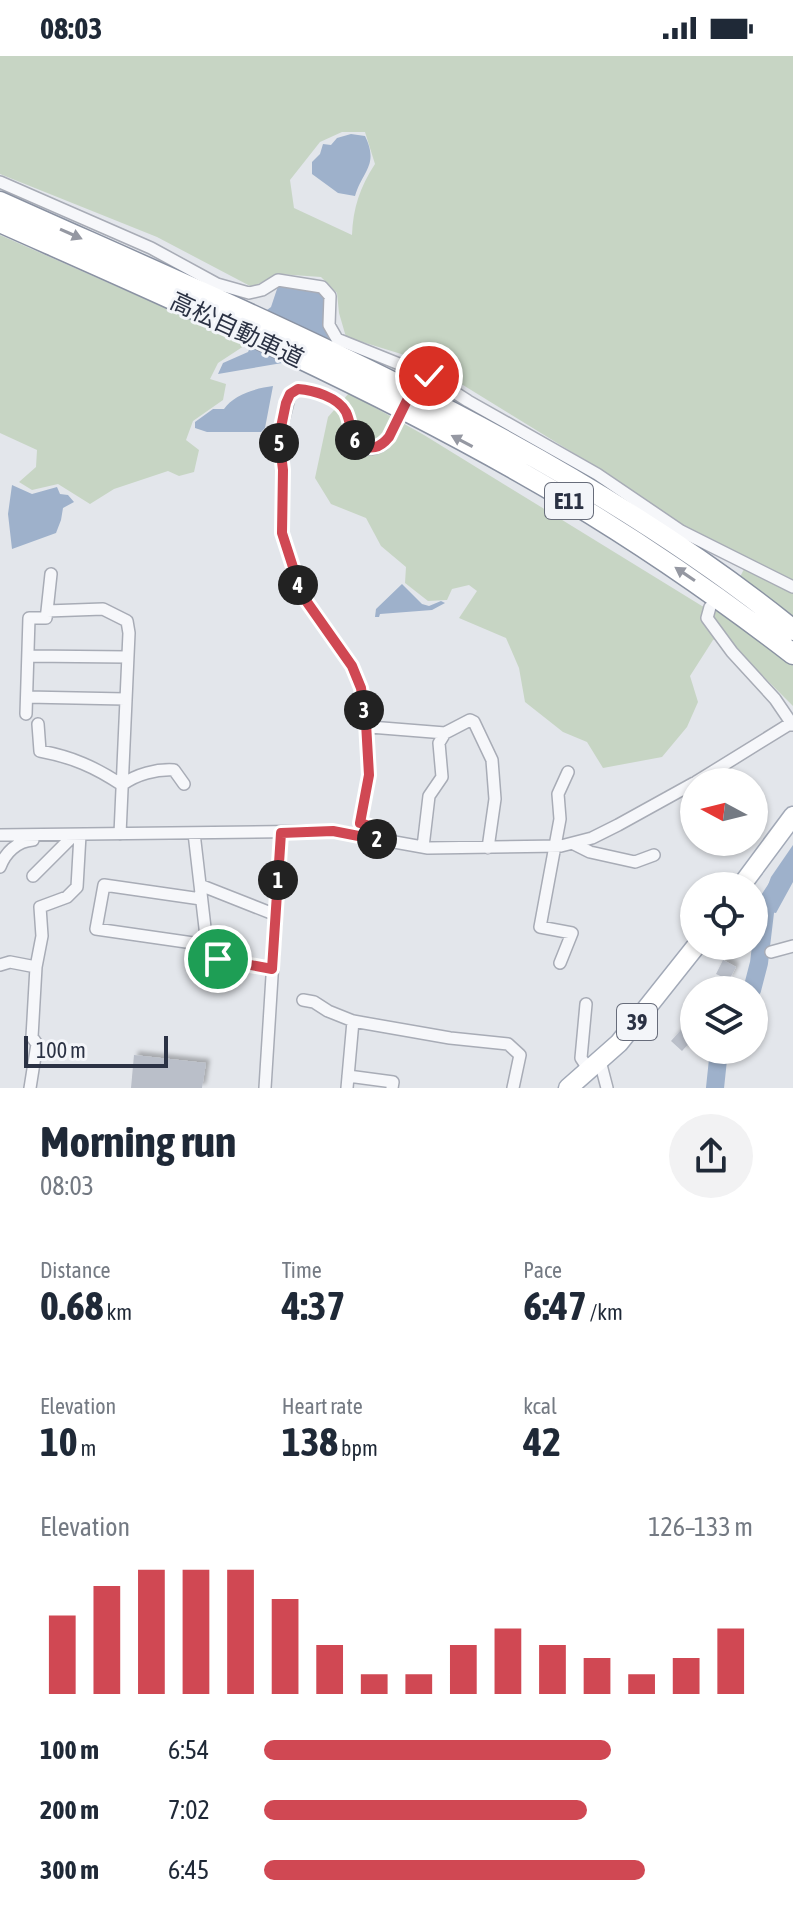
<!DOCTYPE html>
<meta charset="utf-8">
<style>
:root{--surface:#fff;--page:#f2f2f3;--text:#1f2937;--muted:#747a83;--accent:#d04853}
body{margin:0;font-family:"Asap Condensed","Noto Sans JP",sans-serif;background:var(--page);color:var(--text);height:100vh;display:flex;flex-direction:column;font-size:30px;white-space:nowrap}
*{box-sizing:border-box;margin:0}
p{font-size:26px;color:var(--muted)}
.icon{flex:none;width:44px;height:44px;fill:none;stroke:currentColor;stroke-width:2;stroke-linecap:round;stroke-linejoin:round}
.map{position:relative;height:1032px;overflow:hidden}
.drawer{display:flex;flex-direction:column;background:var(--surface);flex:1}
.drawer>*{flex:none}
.needle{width:52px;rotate:277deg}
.controls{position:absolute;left:680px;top:712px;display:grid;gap:16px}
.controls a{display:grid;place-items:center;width:88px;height:88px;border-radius:50%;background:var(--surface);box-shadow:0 2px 6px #0004;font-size:40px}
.scale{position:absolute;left:24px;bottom:20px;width:144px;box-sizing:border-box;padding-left:8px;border:4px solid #2b3244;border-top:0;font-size:22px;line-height:28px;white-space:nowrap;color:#2b3244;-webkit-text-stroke:6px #f3f5f9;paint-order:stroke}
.pin{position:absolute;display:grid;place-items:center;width:68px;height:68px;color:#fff;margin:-34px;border:4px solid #fff;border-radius:50%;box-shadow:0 2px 8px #0007}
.km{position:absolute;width:40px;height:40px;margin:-20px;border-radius:50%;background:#222;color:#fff;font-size:22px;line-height:40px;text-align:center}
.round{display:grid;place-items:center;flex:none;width:84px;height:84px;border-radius:42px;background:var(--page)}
.overview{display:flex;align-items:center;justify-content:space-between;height:136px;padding:0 40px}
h1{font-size:44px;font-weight:700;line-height:60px}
.figures{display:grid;grid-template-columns:repeat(3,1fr);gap:12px;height:136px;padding:8px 40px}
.figures div{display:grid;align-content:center}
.figures b{font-size:40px;font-weight:700}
.figures small{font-size:22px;font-weight:400}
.figures p{font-size:22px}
.chart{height:224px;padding:16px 40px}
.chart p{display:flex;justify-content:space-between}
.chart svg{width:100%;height:144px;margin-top:8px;stroke:var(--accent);stroke-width:6}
ul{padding:0 40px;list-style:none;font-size:26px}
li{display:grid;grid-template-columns:128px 96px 1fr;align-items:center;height:60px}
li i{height:20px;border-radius:10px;background:var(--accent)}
.status{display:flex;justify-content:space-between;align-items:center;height:56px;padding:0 40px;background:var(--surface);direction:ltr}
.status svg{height:22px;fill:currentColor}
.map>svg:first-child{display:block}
.green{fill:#c7d5c4;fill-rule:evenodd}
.water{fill:#9eb1cb}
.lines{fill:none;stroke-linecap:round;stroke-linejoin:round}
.river{stroke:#9eb1cb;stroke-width:18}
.building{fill:#babfc9;filter:url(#shadow)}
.minor-casing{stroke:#a8acb6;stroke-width:14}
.primary-casing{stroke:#a2a9b7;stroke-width:21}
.motorway-casing{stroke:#8a92a2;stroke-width:23}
.minor{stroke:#f6f7fa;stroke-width:11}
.primary{stroke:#fff;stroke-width:18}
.motorway{stroke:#fff;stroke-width:20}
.minor-bridge-casing{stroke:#a8acb6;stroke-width:14;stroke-linecap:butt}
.minor-bridge{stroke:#f6f7fa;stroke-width:11}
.oneway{fill:#9598a2}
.route-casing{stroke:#fff;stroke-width:16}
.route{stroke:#d04853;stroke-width:10}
.labels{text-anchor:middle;stroke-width:6;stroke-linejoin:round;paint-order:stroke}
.shield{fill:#f3f5f9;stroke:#676c7a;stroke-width:2}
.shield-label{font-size:22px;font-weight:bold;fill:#2b3244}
.street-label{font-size:24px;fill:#2b3244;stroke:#f3f5f9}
</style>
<div class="status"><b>08:03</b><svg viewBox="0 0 49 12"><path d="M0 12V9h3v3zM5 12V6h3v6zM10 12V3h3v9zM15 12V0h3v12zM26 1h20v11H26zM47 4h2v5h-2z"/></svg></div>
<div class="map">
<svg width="793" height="1032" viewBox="0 0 793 1032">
<defs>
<filter id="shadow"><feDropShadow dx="4" dy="-4" stdDeviation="2" flood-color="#0004"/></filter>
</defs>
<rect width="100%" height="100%" fill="#e3e6eb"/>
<!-- green -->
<path class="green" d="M0,0H793V561L740,521L747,507L684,473L601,414L424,305L346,281L339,257L337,237L321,221L279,218L252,231L157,181L0,118ZM342,76H365L375,108C360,131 353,152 352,179L294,152L290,124L320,86Z
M0,179L247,288L218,307L210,323L226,328L223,344L193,365L186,384L199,394L194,416L179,420L168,415L114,433L90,448L58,428L32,434L19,426L36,411L37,394L0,377Z
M349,337L424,379L702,550L715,552L793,610V650L723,580L713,584L690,620L698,646L687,671L662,701L603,712L587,686L563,676L525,646L519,612L506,582L459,562L477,535L469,529L452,533L447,544L428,545L405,527L406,511L381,490L366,462L331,448L315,422L328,361Z"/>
<!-- water -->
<path class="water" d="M351,78L365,80C379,109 363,114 355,140L338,137L312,118V106L320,98L323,88L331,89L337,82Z
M287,228L320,234L326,239L329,286L288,306L218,318L223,307L248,296L267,254L271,251L278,230Z
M273,330L265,372L261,376H207L195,372V366L213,353H224C233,339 256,332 273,330Z
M12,429L32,438L57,431L60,438L68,439L74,446L63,452L61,464L56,477L12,493L8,458Z
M402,528L422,548L429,550L441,545L445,547L432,554L380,558L379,561H375L376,553Z
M793,789V826L776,857L759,854L771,821Z"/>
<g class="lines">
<!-- river -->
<path class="river" d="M752,934L759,907L766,848L793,807
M715,1032L719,994"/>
</g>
<!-- building -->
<path class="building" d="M723,904L736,911L729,924L716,918Z
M688,966L694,971V982L682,995L671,985Z
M134,999L206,1007L202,1032H131Z"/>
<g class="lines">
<defs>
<path id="minor" d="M0,126L151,192L217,228L249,237L262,234L278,224L322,231L330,240L329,269L337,283L429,320L468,345L597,418L681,475L793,531
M395,369C392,378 386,389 375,392C348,398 353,366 344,352C335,340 312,334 298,333L290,338L279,381L283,414L282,477L302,539L352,610L361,632L366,667L370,671L445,677L470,664L474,666L492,704L495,743L488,792
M710,551L707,562L732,596L775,643L792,668
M47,555L51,518
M28,600L127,601
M27,641L125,643
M26,658L29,562H46L47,555L103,553L127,565L129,577L120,778
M366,667L369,719L360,767L376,772L379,784
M38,668L40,695C72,701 95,711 122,729C136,718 157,713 174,714L184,728
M696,726L788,669H793
M694,769V770
M194,777L207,889L205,907
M0,779L333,775L428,792L561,790L592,782L618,769L694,727
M574,788L590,796L635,806L654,799
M423,791L429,740L442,721L439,687L445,677
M0,811C5,797 17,785 33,784
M33,820L74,779
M200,829L276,859
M201,843L104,829L96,873L207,889
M771,896L793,890
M218,903L272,913
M560,907L572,877L540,871L560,763L558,738L568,716
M0,909L10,906L36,911L32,981L37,988L30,1032
M36,911L42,880L40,851L67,841L77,831L80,779
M303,944L314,946L328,955L353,965L450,982L508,988L520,999L513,1032
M586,948L581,1002L589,1014
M600,1005L607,1032
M348,1020L393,1026L392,1032
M265,1032L281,777
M347,1032L353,965"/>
<path id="primary" d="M741,830L793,760
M568,1032L619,987L696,890"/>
<path id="motorway" d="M0,146C269,267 562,387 793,574
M0,166C175,244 353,321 520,416C616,470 706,531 793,598"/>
</defs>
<!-- minor casing -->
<use href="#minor" class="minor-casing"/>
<!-- primary casing -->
<use href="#primary" class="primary-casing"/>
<!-- motorway casing -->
<use href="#motorway" class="motorway-casing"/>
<!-- minor -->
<use href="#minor" class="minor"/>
<!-- primary -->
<use href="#primary" class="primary"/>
<!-- motorway -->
<use href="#motorway" class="motorway"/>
<defs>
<path id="minor-bridge" d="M395,369L418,324"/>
</defs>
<!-- minor-bridge casing -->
<use href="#minor-bridge" class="minor-bridge-casing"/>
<!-- minor-bridge -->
<use href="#minor-bridge" class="minor-bridge"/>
</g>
<!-- one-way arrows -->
<defs><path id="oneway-solid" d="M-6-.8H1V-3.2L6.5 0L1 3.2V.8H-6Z" transform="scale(2)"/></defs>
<g class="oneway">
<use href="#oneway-solid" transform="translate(71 178) rotate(24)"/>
<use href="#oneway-solid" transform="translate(462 385) rotate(-152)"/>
<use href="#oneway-solid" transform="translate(685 518) rotate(-146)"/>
</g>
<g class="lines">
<defs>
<path id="route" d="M218,903L272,913L281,777L333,775L379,784L376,772L360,767L369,719L366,667L361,632L352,610L302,539L282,477L283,414L279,381L286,347L290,338L298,333C313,334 338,341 346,356C351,367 350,377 357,387C371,395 380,392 389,381L421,316L429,320"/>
</defs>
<!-- route casing -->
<use href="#route" class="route-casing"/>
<!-- route -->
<use href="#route" class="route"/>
</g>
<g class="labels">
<!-- shield labels -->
<g class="shield">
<rect x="545" y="427" width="48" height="36" rx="6"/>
<rect x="617" y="948" width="40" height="36" rx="6"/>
</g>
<g class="shield-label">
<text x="569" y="453">E11</text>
<text x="637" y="974">39</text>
</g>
<!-- street labels -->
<g class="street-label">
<text transform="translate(237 274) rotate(25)" y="8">高松自動車道</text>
</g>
</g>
</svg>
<div class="controls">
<a><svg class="needle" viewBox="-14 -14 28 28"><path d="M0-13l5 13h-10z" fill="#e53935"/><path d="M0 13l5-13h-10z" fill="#747a83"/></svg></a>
<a><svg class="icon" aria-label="locate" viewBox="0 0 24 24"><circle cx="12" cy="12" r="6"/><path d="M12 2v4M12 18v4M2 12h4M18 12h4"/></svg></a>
<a><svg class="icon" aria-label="layers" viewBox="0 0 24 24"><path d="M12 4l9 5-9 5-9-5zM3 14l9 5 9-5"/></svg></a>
</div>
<div class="scale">100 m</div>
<div class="pin" style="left:218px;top:903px;background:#1e9e55"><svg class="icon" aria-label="arrive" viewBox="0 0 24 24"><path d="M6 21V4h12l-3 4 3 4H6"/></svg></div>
<div class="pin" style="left:429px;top:320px;background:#d93025"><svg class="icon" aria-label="check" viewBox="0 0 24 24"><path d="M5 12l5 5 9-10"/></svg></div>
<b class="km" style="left:278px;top:824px">1</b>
<b class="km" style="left:377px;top:783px">2</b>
<b class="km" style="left:364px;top:654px">3</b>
<b class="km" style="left:298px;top:529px">4</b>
<b class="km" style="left:279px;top:387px">5</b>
<b class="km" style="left:355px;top:384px">6</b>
</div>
<section class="drawer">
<div class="overview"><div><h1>Morning run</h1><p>08:03</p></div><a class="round"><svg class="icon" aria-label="share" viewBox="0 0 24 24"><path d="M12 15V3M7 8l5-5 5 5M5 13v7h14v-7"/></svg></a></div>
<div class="figures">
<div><p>Distance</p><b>0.68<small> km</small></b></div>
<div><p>Time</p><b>4:37</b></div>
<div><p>Pace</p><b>6:47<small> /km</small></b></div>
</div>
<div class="figures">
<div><p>Elevation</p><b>10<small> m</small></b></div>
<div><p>Heart rate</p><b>138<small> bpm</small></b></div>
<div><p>kcal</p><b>42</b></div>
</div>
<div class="chart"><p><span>Elevation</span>126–133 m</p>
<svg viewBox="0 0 160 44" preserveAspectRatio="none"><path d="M5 44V20M15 44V11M25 44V6M35 44V6M45 44V6M55 44V15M65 44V29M75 44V38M85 44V38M95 44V29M105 44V24M115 44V29M125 44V33M135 44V38M145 44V33M155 44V24"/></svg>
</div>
<ul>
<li><b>100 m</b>6:54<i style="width:71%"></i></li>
<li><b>200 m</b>7:02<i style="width:66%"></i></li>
<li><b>300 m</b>6:45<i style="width:78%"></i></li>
</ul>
</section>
